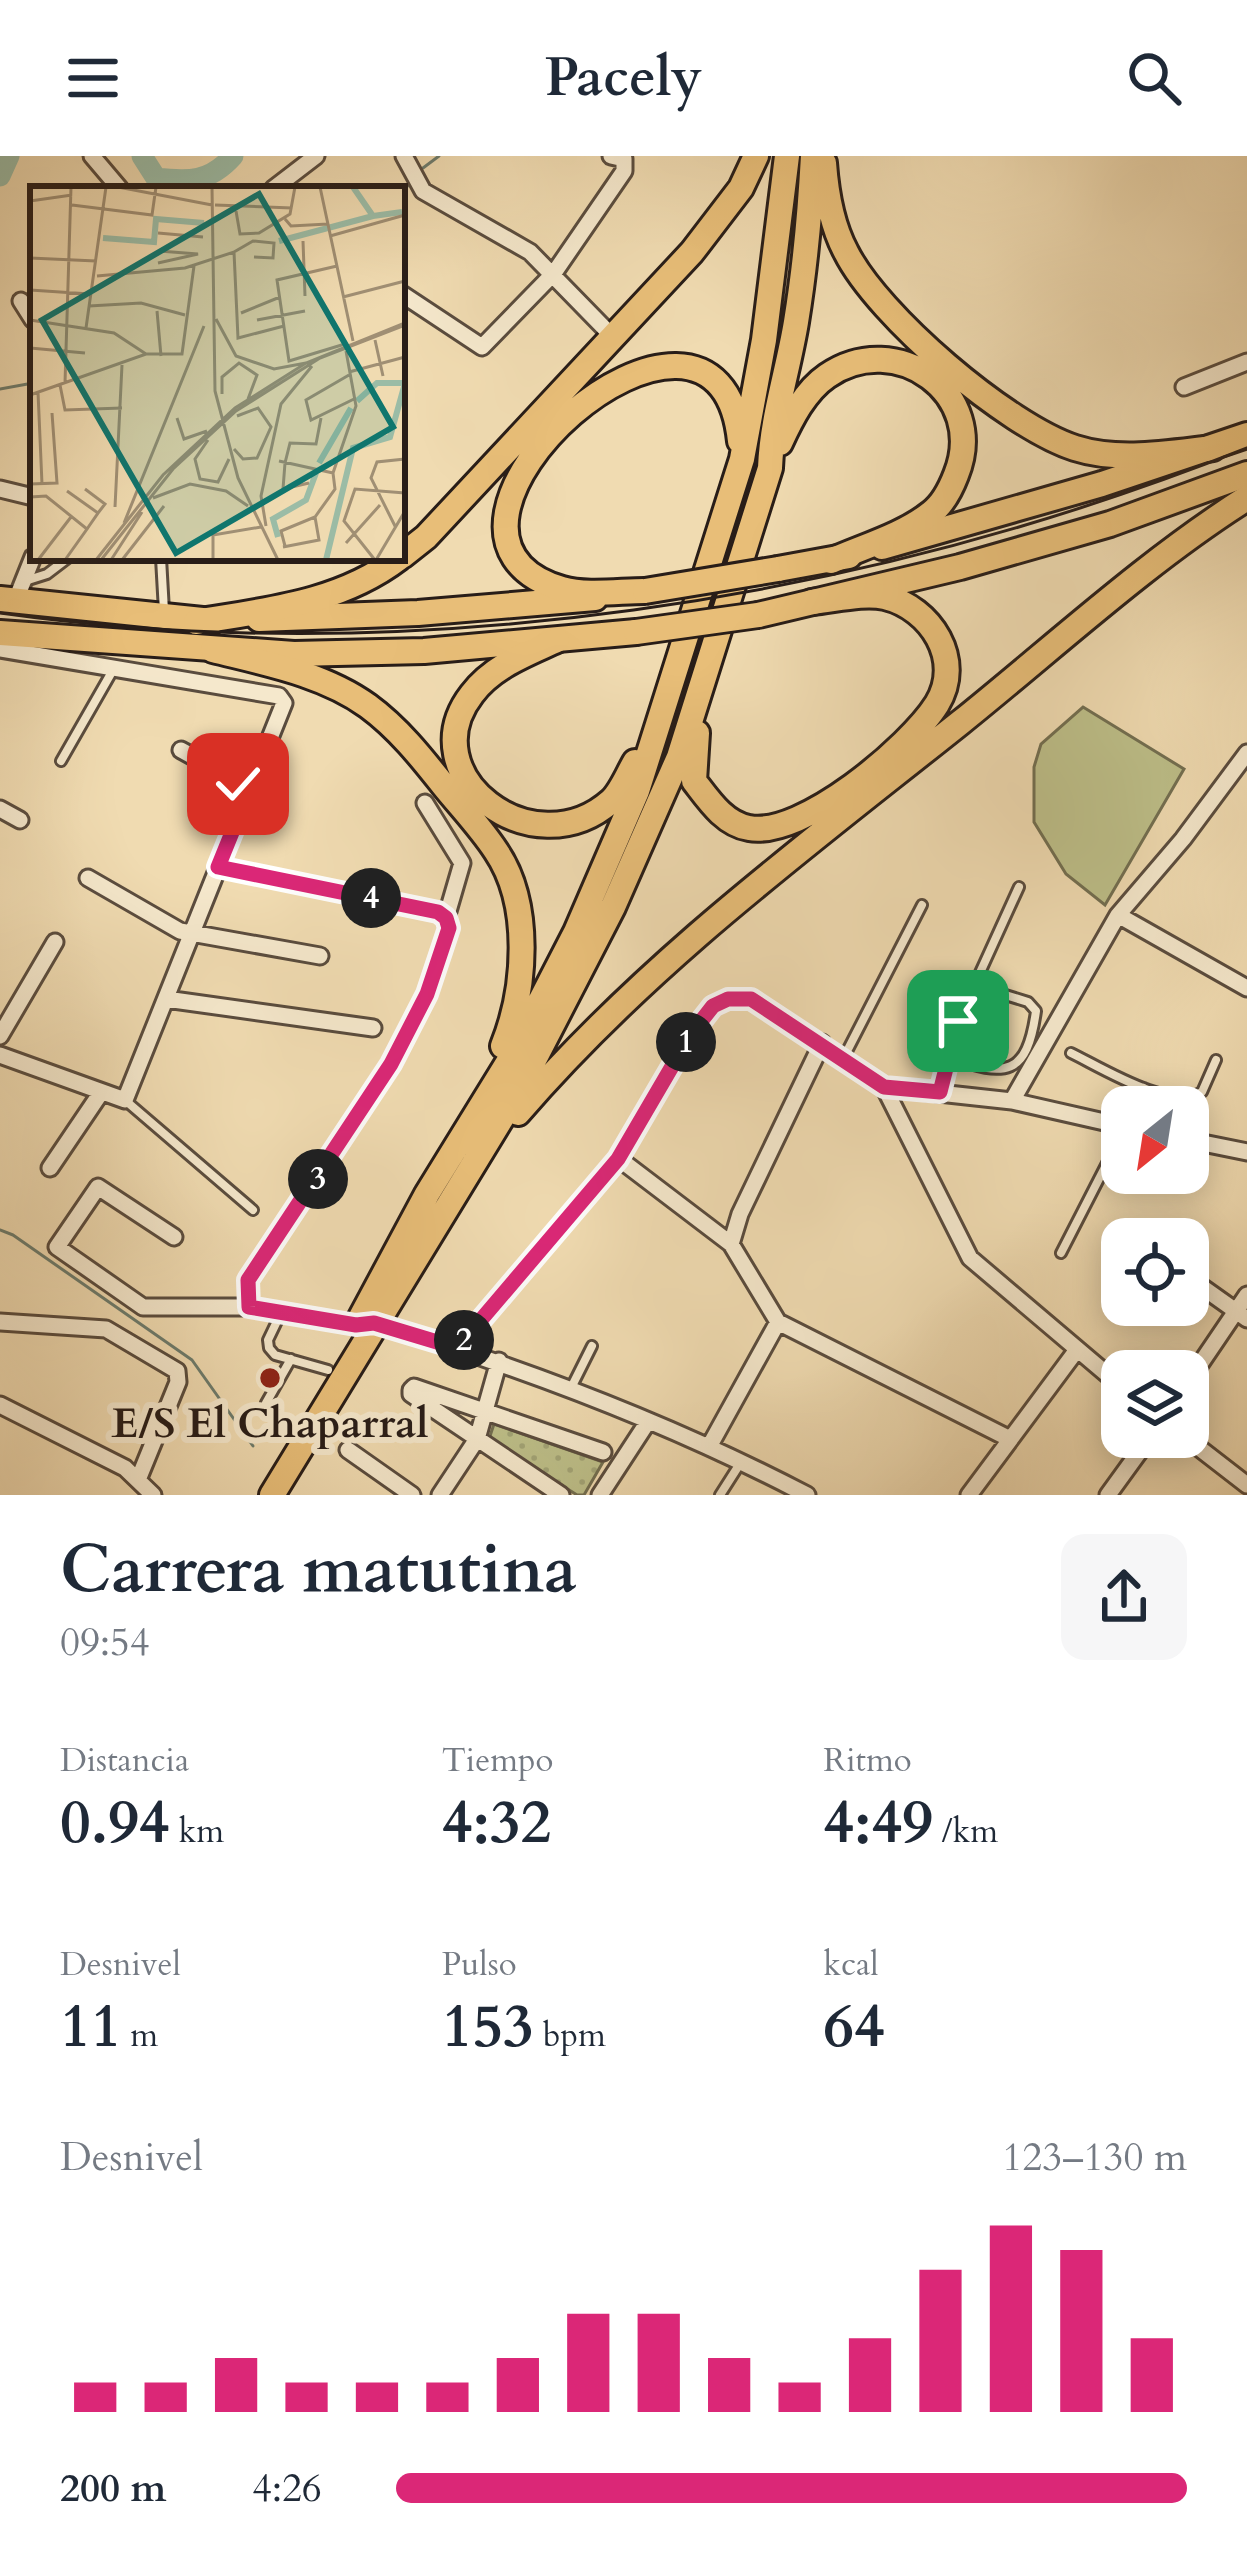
<!DOCTYPE html>
<html lang="es">
<meta charset="utf-8">
<style>
:root{--surface:#fff;--page:#f6f6f7;--text:#1f2937;--muted:#747a83;--accent:#db2777}
body{margin:0;font-family:Cardo,serif;background:var(--page);color:var(--text);height:100vh;display:flex;flex-direction:column;font-size:45px;white-space:nowrap}
*{box-sizing:border-box;margin:0}
p{font-size:39px;color:var(--muted)}
.icon{flex:none;width:66px;height:66px;fill:none;stroke:currentColor;stroke-width:2;stroke-linecap:round;stroke-linejoin:round}
.map{position:relative;height:1339px;overflow:hidden}
.details{display:flex;flex-direction:column;background:var(--surface);flex:1}
.details>*{flex:none}
.needle{width:78px;rotate:210deg}
.tools{position:absolute;left:1101px;top:930px;display:grid;gap:24px}
.tools a{display:grid;place-items:center;width:108px;height:108px;border-radius:24px;background:var(--surface);box-shadow:0 6px 30px #0003;font-size:60px}
.pin{position:absolute;display:grid;place-items:center;width:102px;height:102px;color:#fff;margin:-51px;border-radius:24px;box-shadow:0 6px 18px #0006}
.km{position:absolute;width:60px;height:60px;margin:-30px;border-radius:50%;background:#222;color:#fff;font-size:33px;line-height:60px;text-align:center}
.round{display:grid;place-items:center;flex:none;width:126px;height:126px;border-radius:24px;background:var(--page)}
.overview{display:flex;align-items:center;justify-content:space-between;height:204px;padding:0 60px}
h1{font-size:66px;font-weight:700;line-height:90px}
.figures{display:grid;grid-template-columns:repeat(3,1fr);gap:18px;height:204px;padding:12px 60px}
.figures div{display:grid;align-content:center}
.figures b{font-size:60px;font-weight:700}
.figures small{font-size:33px;font-weight:400}
.figures p{font-size:33px}
.chart{height:336px;padding:24px 60px}
.chart p{display:flex;justify-content:space-between}
.chart svg{width:100%;height:216px;margin-top:12px;stroke:var(--accent);stroke-width:6}
ul{padding:0 60px;list-style:none;font-size:39px}
li{display:grid;grid-template-columns:192px 144px 1fr;align-items:center;height:90px}
li i{height:30px;border-radius:15px;background:var(--accent)}
header{display:flex;justify-content:space-between;align-items:center;height:156px;padding:0 60px;background:var(--surface);font-size:54px;font-weight:700}
.map>svg:first-child{display:block}
.park{fill:url(#park-dots);stroke:#726e50;stroke-width:3}
.pitch{fill:#bdbf89;stroke:#726e50;stroke-width:3}
.lines{fill:none;stroke-linecap:round;stroke-linejoin:round}
.stream{stroke:#6d7c6d;stroke-width:3}
.river{stroke:#9bbca6;stroke-width:21}
.service-casing{stroke:#5a4c3e;stroke-width:14}
.minor-casing{stroke:#5a4c3e;stroke-width:21}
.primary-casing{stroke:#281d18;stroke-width:30}
.trunk-casing{stroke:#281d18;stroke-width:30}
.service{stroke:#f5e8cc;stroke-width:8}
.minor{stroke:#f5e8cc;stroke-width:15}
.primary{stroke:#e8be78;stroke-width:24}
.trunk{stroke:#e8be78;stroke-width:24}
.tram{stroke:#281d18;stroke-width:3}
.primary-bridge-casing{stroke:#281d18;stroke-width:30;stroke-linecap:butt}
.primary-bridge{stroke:#e8be78;stroke-width:24}
.route-casing{stroke:#fff;stroke-width:24}
.route{stroke:#db2777;stroke-width:15}
.poi-dot{fill:#8f2418;stroke:#f5e8cc;stroke-width:4.5}
.labels{text-anchor:middle;stroke-width:12;stroke-linejoin:round;paint-order:stroke}
.poi-label{font-size:42px;font-weight:bold;fill:#281d18;stroke:#f5e8cc}
.inset-river{fill:none;stroke:#9bbca6;stroke-width:6}
.inset-road{fill:none;stroke:#a08f74;stroke-width:3}
.view{fill:#0f766e;fill-opacity:0.15;stroke:#0f766e;stroke-width:6}
.inset-edge{fill:none;stroke:#281d18;stroke-width:6}
</style>
<header><svg class="icon" aria-label="menu" viewBox="0 0 24 24"><path d="M4 6h16M4 12h16M4 18h16"/></svg>Pacely<svg class="icon" aria-label="search" viewBox="0 0 24 24"><circle cx="10" cy="10" r="6"/><path d="M15 15l6 6"/></svg></header>
<div class="map">
<svg width="1247" height="1339" viewBox="0 0 1247 1339">
<defs>
<pattern id="park-dots" width="8" height="8" patternUnits="userSpaceOnUse" patternTransform="scale(3)"><rect width="8" height="8" fill="#bdbf89"/><path d="M2 2h.1M6 6h.1" fill="none" stroke="#a2a476" stroke-width="1.8" stroke-linecap="round"/></pattern>
</defs>
<rect width="100%" height="100%" fill="#f0dbb1"/>
<filter id="stains"><feTurbulence type="fractalNoise" baseFrequency=".00167" numOctaves="4"/><feColorMatrix values="0 0 0 0 .2 0 0 0 0 .09 0 0 0 0 .02 0 0 0 .5 -.17"/></filter>
<radialGradient id="worn" r=".72"><stop offset=".6" stop-color="#630" stop-opacity="0"/><stop offset="1" stop-color="#630" stop-opacity=".3"/></radialGradient>
<!-- park -->
<path class="park" d="M494,1268L603,1306L584,1339H577L489,1283Z"/>
<!-- pitch -->
<path class="pitch" d="M1083,551L1184,613L1105,749L1066,718L1034,666V611L1041,588Z"/>
<g class="lines">
<!-- stream -->
<path class="stream" d="M423,12L439,0
M402,33L408,30
M0,233L33,227
M0,1074L13,1079L192,1204L253,1290"/>
<!-- river -->
<path class="river" d="M142,0L156,22C189,26 210,26 233,0
M0,20L9,0"/>
<defs>
<path id="service" d="M161,402L164,455
M25,425L47,418L68,402
M61,605L113,514
M1071,897C1102,912 1170,955 1202,936L1216,904
M844,901L922,749
M949,901C1006,922 1027,920 1036,855L1028,846L973,829
M940,935L958,865L1019,731
M126,945L253,1054
M1135,951L1144,932
M1061,1097L1122,978
M280,1159L268,1184L269,1192L275,1199L328,1214
M571,1232L592,1190
M291,1276L266,1247L291,1203
M720,1339L741,1306"/>
<path id="minor" d="M92,0L120,33
M404,0L423,35L530,96L613,181
M273,33L316,0
M402,138L482,191L554,117L624,15V3L611,0
M21,145L33,164
M1184,231L1247,206
M0,333L33,341
M15,446L33,401
M0,493L279,540L284,547L125,944L0,899
M181,594L250,632
M425,647L462,707L446,762
M0,653L20,664
M218,711L438,756L446,762L449,772L427,839L391,909L248,1124L249,1151L356,1169L374,1167C524,1212 669,1267 807,1339
M88,722L180,775L320,800
M1118,759L1247,832
M166,843L373,872
M0,880L55,786
M884,931L970,1102L1122,1231
M1012,945L1118,759L1183,683L1247,597
M1188,984L1247,996
M618,1002L731,1088L778,1166L1008,1282
M50,1012L100,938
M174,1081L98,1031L57,1091L143,1151H249
M731,1088L740,1058L822,887
M1188,1121L1247,1163
M0,1166L106,1173L177,1215L178,1226L138,1324
M457,1192L618,1002L691,878L713,851L728,843H751L884,931L1012,945L1122,970
M1188,1226L1247,1139
M0,1249L125,1312L153,1339
M1185,1281L1247,1329
M710,1289L778,1166
M348,1294L412,1339
M440,1339L477,1283L499,1205
M561,1339L411,1238V1234L414,1231L603,1296
M600,1339L647,1267
M969,1339L1076,1195
M1108,1339L1150,1281"/>
<path id="primary" d="M882,391L1102,328L1247,279
M778,413L849,400
M0,443L212,465
M758,459L960,411L1110,368L1247,318
M259,463L418,457L595,442
M0,477L294,498L424,495L636,476"/>
<path id="trunk" d="M824,7C826,35 832,70 846,96C878,160 1007,270 1075,292C1119,306 1168,297 1213,292
M780,287C791,263 805,235 827,220C896,172 989,238 956,319C951,332 943,348 931,357C904,379 862,391 831,405
M402,400L426,381L692,96L741,32L756,0
M645,435C620,435 586,440 562,433C373,377 718,71 740,285
M196,466C267,454 340,447 399,402
M557,484C527,498 493,510 472,538C409,619 533,714 611,645C621,636 628,618 635,606
M213,494C265,507 324,518 368,550C398,572 421,601 444,630C461,651 481,672 496,695C532,748 526,833 503,890
M697,577L694,625C708,643 724,668 749,672C802,682 910,591 937,548C964,504 931,452 885,441C864,436 834,444 812,446
M518,957C647,807 807,689 961,566C1053,492 1147,405 1247,342
M360,1163L427,1038L512,900L576,776L637,635L742,303L764,184L787,0
M272,1339L517,937L613,751L679,601L770,312C772,261 788,215 796,166C805,111 810,56 813,0"/>
</defs>
<!-- service casing -->
<use href="#service" class="service-casing"/>
<!-- minor casing -->
<use href="#minor" class="minor-casing"/>
<!-- primary casing -->
<use href="#primary" class="primary-casing"/>
<!-- trunk casing -->
<use href="#trunk" class="trunk-casing"/>
<!-- service -->
<use href="#service" class="service"/>
<!-- minor -->
<use href="#minor" class="minor"/>
<!-- primary -->
<use href="#primary" class="primary"/>
<!-- trunk -->
<use href="#trunk" class="trunk"/>
<!-- tram -->
<path class="tram" d="M0,457C414,515 860,446 1247,292"/>
<defs>
<path id="primary-bridge" d="M645,435L778,413
M636,476L758,459"/>
</defs>
<!-- primary-bridge casing -->
<use href="#primary-bridge" class="primary-bridge-casing"/>
<!-- primary-bridge -->
<use href="#primary-bridge" class="primary-bridge"/>
</g>
<g class="lines">
<defs>
<path id="route" d="M238,628L250,632L218,711L438,756L446,762L449,772L427,838L391,908L248,1124L249,1151L356,1169L374,1167L457,1192L618,1003L691,878L713,850L728,843H751L884,931L940,936L958,865"/>
</defs>
<!-- route casing -->
<use href="#route" class="route-casing"/>
<!-- route -->
<use href="#route" class="route"/>
</g>
<!-- markers -->
<circle class="poi-dot" cx="270" cy="1222" r="12"/>
<g class="labels">
<!-- poi labels -->
<g class="poi-label">
<text x="270" y="1281">E/S El Chaparral</text>
</g>
</g>
<!-- overview -->
<g transform="translate(30 30)">
<rect width="375" height="375" fill="#f0dbb1"/>
<path class="inset-river" d="M323,1L343,30L372,26M73,52L124,56L126,33L174,37M249,55L343,30M327,215L347,197H375M289,277L321,222M248,351L243,333L276,314L286,287M296,374L323,262L360,251L375,197"/>
<path class="inset-road" d="M88,1L182,19M182,1L185,205L208,292L248,374M290,1L323,155M0,15L42,9M42,19L122,29L126,1M185,19L262,22M206,25L210,48L229,47L260,28L265,1M255,33L261,40L298,38M128,47L173,51M300,50L375,29M273,55L275,110M204,66L223,55L244,57L243,72L224,71M0,72L66,75M128,77L168,68L129,65M307,80L247,94L259,175L315,158M67,90L155,82L204,66L208,152L254,140M0,104L60,108M313,111L375,95M59,120L111,117L155,129M127,125L131,170M211,127L250,111M186,133L206,170L244,183L276,177M0,134L84,147L116,168M227,134L275,125M56,142L76,1M345,154L353,190M0,162L55,167M319,186L375,171M319,189L276,214L281,234L324,213M35,197L41,1M30,199L35,224L92,222M8,206L12,298M192,208V191L209,177L227,189L218,213M0,209L116,168H152L164,80M147,232L154,253L177,245M178,254L165,273L170,293L188,296L199,273M204,263L213,273L227,272L241,241L228,222L207,230M249,275L303,287M279,297L253,303L255,277L260,257L286,258L291,232M0,298L27,297L22,227M55,303L75,318L68,327M37,305L68,327L57,343M0,311L16,310L57,343L35,374M123,312L160,298L196,305L218,320M85,321L92,179M94,337L174,140M236,340L231,310L251,218L282,180M366,342L341,292L347,276L375,273M316,357L350,319M255,360L251,345L285,331L305,303L303,287L326,220L316,165M253,361L289,354L285,331M8,374L41,331M66,374L133,289L205,222L276,177L375,137M71,374L143,283L206,225L290,172L375,139M81,374L112,326M92,374L134,320M183,374V349L231,341M345,374L314,335L325,303L375,307M346,374L375,325"/>
<path class="view" d="M229,8L363,241L146,367L12,134Z"/>
<rect width="375" height="375" class="inset-edge"/>
</g>
<rect width="100%" height="100%" filter="url(#stains)"/>
<rect width="100%" height="100%" fill="url(#worn)"/>
</svg>
<div class="tools">
<a><svg class="needle" viewBox="-14 -14 28 28"><path d="M0-13l5 13h-10z" fill="#e53935"/><path d="M0 13l5-13h-10z" fill="#747a83"/></svg></a>
<a><svg class="icon" aria-label="locate" viewBox="0 0 24 24"><circle cx="12" cy="12" r="6"/><path d="M12 2v4M12 18v4M2 12h4M18 12h4"/></svg></a>
<a><svg class="icon" aria-label="layers" viewBox="0 0 24 24"><path d="M12 4l9 5-9 5-9-5zM3 14l9 5 9-5"/></svg></a>
</div>
<div class="pin" style="left:958px;top:865px;background:#1e9e55"><svg class="icon" aria-label="arrive" viewBox="0 0 24 24"><path d="M6 21V4h12l-3 4 3 4H6"/></svg></div>
<div class="pin" style="left:238px;top:628px;background:#d93025"><svg class="icon" aria-label="check" viewBox="0 0 24 24"><path d="M5 12l5 5 9-10"/></svg></div>
<b class="km" style="left:686px;top:886px">1</b>
<b class="km" style="left:464px;top:1184px">2</b>
<b class="km" style="left:318px;top:1023px">3</b>
<b class="km" style="left:371px;top:742px">4</b>
</div>
<section class="details">
<div class="overview"><div><h1>Carrera matutina</h1><p>09:54</p></div><a class="round"><svg class="icon" aria-label="share" viewBox="0 0 24 24"><path d="M12 15V3M7 8l5-5 5 5M5 13v7h14v-7"/></svg></a></div>
<div class="figures">
<div><p>Distancia</p><b>0.94<small> km</small></b></div>
<div><p>Tiempo</p><b>4:32</b></div>
<div><p>Ritmo</p><b>4:49<small> /km</small></b></div>
</div>
<div class="figures">
<div><p>Desnivel</p><b>11<small> m</small></b></div>
<div><p>Pulso</p><b>153<small> bpm</small></b></div>
<div><p>kcal</p><b>64</b></div>
</div>
<div class="chart"><p><span>Desnivel</span>123–130 m</p>
<svg viewBox="0 0 160 44" preserveAspectRatio="none"><path d="M5 44V38M15 44V38M25 44V33M35 44V38M45 44V38M55 44V38M65 44V33M75 44V24M85 44V24M95 44V33M105 44V38M115 44V29M125 44V15M135 44V6M145 44V11M155 44V29"/></svg>
</div>
<ul>
<li><b>200 m</b>4:26<i style="width:100%"></i></li>
</ul>
</section>
